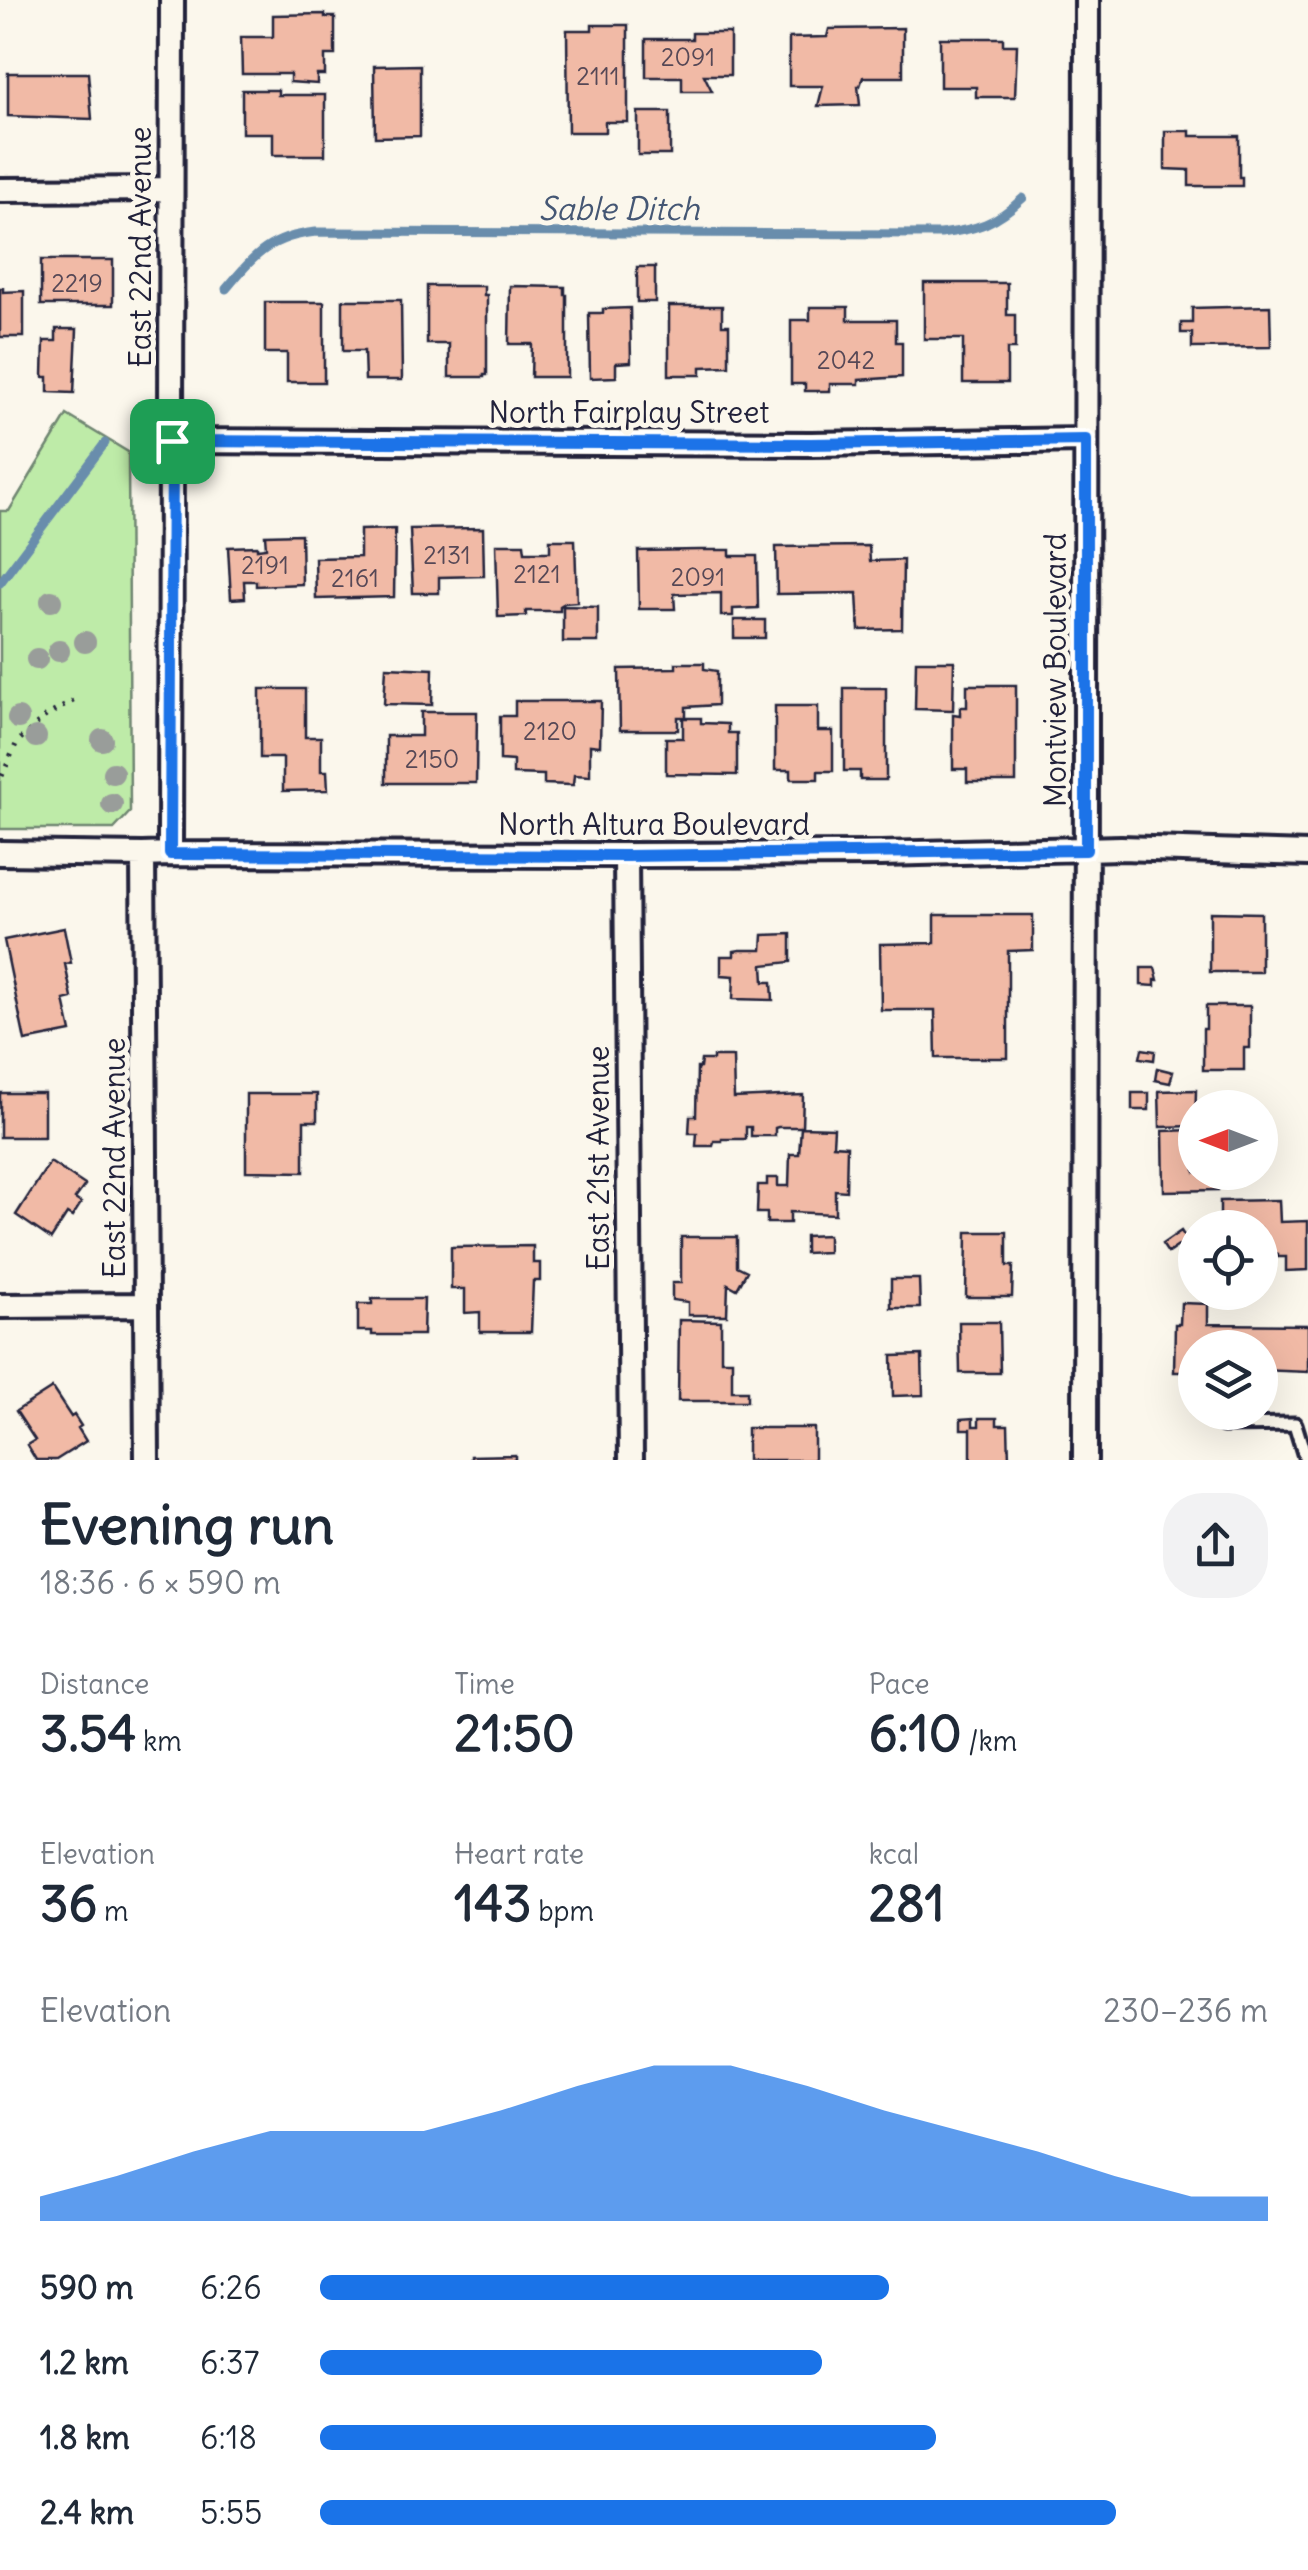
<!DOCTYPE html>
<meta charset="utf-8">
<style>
:root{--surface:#fff;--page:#f2f2f3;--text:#1f2937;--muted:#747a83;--accent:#1a73e8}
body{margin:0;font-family:Delius,sans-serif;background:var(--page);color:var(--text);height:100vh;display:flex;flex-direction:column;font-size:38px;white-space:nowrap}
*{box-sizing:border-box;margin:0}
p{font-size:32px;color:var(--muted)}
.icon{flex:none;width:55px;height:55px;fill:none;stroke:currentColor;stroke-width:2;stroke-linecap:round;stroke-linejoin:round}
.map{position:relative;height:1460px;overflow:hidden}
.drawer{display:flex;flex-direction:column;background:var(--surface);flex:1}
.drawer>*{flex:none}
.needle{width:65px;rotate:270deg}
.buttons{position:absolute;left:1178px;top:1090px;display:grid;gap:20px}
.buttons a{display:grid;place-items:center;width:100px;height:100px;border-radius:50%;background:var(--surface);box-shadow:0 10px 40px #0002;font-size:50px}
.pin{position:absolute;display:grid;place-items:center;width:85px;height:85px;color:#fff;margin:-42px;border-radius:20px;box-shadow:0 5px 15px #0006}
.round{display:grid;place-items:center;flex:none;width:105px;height:105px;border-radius:40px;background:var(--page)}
.overview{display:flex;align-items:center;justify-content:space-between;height:170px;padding:0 40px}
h1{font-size:55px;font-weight:700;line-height:75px}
.figures{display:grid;grid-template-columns:repeat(3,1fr);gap:15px;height:170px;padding:10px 40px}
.figures div{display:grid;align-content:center}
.figures b{font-size:50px;font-weight:700}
.figures small{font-size:28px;font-weight:400}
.figures p{font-size:28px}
.chart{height:280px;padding:20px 40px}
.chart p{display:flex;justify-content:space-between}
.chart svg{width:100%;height:180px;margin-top:10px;fill:var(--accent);opacity:.7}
ul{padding:0 40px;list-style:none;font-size:32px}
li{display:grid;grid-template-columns:160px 120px 1fr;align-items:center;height:75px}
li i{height:25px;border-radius:12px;background:var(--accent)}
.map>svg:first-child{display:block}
.green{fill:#beeba8;stroke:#708672;stroke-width:2.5}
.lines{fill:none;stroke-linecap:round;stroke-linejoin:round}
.stream{stroke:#698dac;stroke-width:9}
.building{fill:#f1baa6;stroke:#22223b;stroke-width:2.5}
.service-casing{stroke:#22223b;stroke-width:19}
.minor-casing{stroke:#22223b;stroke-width:30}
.path{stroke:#22223b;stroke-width:5;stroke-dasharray:2.5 8;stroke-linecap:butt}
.service{stroke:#fbf7ec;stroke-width:11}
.minor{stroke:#fbf7ec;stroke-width:22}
.tree{fill:#999d9a}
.route-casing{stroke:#fff;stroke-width:20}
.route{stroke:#1a73e8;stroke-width:12}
.labels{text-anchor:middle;stroke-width:10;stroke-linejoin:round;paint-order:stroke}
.number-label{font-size:25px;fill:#564856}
.street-label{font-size:30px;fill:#22223b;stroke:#fbf7ec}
.water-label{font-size:32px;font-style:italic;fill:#455774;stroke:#fbf7ec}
</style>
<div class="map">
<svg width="1308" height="1460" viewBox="0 0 1308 1460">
<rect width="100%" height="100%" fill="#fbf7ec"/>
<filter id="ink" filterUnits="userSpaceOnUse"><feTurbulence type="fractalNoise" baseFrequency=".01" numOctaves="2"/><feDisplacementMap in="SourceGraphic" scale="20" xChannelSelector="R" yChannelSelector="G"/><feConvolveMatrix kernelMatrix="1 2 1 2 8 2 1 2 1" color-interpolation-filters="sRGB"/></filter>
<g filter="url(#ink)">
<!-- green -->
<path class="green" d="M67,415L128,452L130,812L114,829H0V511H9Z"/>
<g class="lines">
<!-- stream -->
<path class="stream" d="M226,289C255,255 269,237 316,232L941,234C978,229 995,224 1023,198
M0,583L105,443"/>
</g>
<!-- building -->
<path class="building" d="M325,14V17H335V55H325V75H317V84L290,82V74H242L241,37H273V15Z
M592,25H628V122H605V132H568L567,30H592Z
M903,28V77H863L860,86H858L860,105L818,106L823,86H789V38L827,37L829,29Z
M692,33H730V75H704L712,91H682V77H646V39H692Z
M940,38H1003V45H1017L1015,97H976V87H940Z
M420,65V136L375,137L374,66Z
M8,73H88L92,119L8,116Z
M242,90H278V95H325V155H273V133H242Z
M638,112H670V155H638Z
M1165,131H1190V136H1239V177H1242V186H1189V170L1165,169Z
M41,260H113V305H41Z
M637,267H655V302H637Z
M924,283H1007V315H1015V349H1007V383H963V339H924Z
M427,286H484V295H487V375H484V377H449V344H427Z
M510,286L565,287V295H567V377H531L532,344H509Z
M0,288H3V292L24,291V337H0Z
M343,300H401L402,380H365L364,351H343Z
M265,302H324V382H287V353H265Z
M669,306H722V325H729V366L701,367V375H669Z
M1270,306L1271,347L1192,348V333H1181V323H1192V308Z
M810,307H848V320H896V342H902V377L859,380V384H830V391H805V384H791V320H810Z
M630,308L631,362L616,363V377L590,378L589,313H603V309Z
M56,329H77L74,393L48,392V377H43L44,341H56Z
M483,528L484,576L439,577V593H413L410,529Z
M395,529L394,597L316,599L315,558L360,557V530Z
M301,534L302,584L256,586V581H244L245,598L231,599L228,547L257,546V549L266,548L265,535Z
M550,540H575L577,602L565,603L560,606V611H526V616L498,617L496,544H524L525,552H550Z
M869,546L870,561L903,560L902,629L859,630L857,593L777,594L776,547Z
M700,550H730V556H757L758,608L733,609V616H721V593L674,594L675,609H639L638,551Z
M563,606L598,607V642H563Z
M734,620H765V638H734Z
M916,661H954L953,710L915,709Z
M676,663H704V669L717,671V705L686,707V717H678V730H620L619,669L676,668Z
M386,667L433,669L432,705L384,704Z
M967,685H1016V782H967V769H953V714L960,715V707H967Z
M844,688H886V780H860V771H844Z
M260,689H305V737H321V771H327L328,790L283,791V758H260Z
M515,701H601L600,746L590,745V776L574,775L573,785H571L544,784V775L513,774V761L500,760V716H515Z
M775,706H818V731H833V771H818V779H791V770H775Z
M421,712H477L476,783H386V736H421Z
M683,718H701V723L728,724V733H737V775L666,774V738H683Z
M1210,912L1261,913V972H1210Z
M935,915H1033V950L1008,951V1058H936L935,1010H881L880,944L935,943Z
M64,928L71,963L65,964L72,998L64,1000L71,1032L25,1041L4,940Z
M791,934V962L763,965L764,982H772L773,1000L733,999L734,976L721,975V956H734V951L740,950H762L763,935Z
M1141,968H1155L1158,980H1155V986L1141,985Z
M1206,1006H1250V1048H1244V1070H1203V1029H1206Z
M1142,1049L1155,1051L1154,1060L1140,1058Z
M713,1057H733L734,1098L803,1095L802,1127H778L775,1128V1136H751V1127H746V1139H722V1141H714L713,1146H696L697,1133H689L690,1116H696L697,1068H700L701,1060H713Z
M1157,1068L1173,1072L1170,1083L1155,1080Z
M1196,1090L1195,1126L1160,1127L1159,1091Z
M0,1093H44V1137H0Z
M1132,1093H1149V1110H1132Z
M246,1094H317V1121H304V1172L246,1171Z
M801,1127L834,1128L833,1145L847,1146L846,1191L835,1190V1214L790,1212V1223H767V1213H757L758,1185H767V1178H778V1186H789L790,1154H799Z
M1195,1130V1172H1217L1218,1190L1164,1191L1163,1131Z
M50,1162L85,1185L75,1199L81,1203L72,1217L67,1214L51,1239L16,1215Z
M1279,1200L1280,1222L1308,1221V1270L1286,1271V1257H1278V1254L1260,1255V1228H1220V1201Z
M1181,1231L1187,1240L1168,1253L1162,1244Z
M967,1232H1007V1266H1013L1012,1297H966Z
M828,1235V1252L805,1253V1236Z
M681,1237H737V1266L747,1271L737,1289L728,1284L727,1315H688V1302L672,1300V1283H681Z
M533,1246V1263H540V1281H533L531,1332H480V1312L465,1313V1289H451V1247Z
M891,1279H919L920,1308H891Z
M372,1299H424L423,1335H372V1331H358V1304H372Z
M1181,1303L1208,1304V1324L1308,1325V1372L1260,1370V1348H1195L1193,1372H1174L1175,1324H1180Z
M679,1320L721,1321V1360H732V1391H747V1401H678Z
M959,1322H999L1000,1373H960Z
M922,1355L923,1395L893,1396L892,1356Z
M52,1388L71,1417L74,1415L81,1426L78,1428L86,1441L56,1460H36L27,1445L35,1440L16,1411Z
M973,1418V1426H979V1418H997V1425H1008L1009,1460H971V1429H961V1419Z
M747,1428H814V1460H747Z
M515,1455V1460H471V1456Z"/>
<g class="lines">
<defs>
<path id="service" d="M1223,1425L1295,1424L1306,1460"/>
<path id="minor" d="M0,190L171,189
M172,441L811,444L1086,440
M0,853L143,855L170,854L626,855L881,854L1121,848L1308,854
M170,854L172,0
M143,855L147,1460
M626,855L631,1460
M0,1306L146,1305
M1085,1460L1087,0"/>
</defs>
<!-- service casing -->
<use href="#service" class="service-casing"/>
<!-- minor casing -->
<use href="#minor" class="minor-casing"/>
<!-- path -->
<path class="path" d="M2,776L17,742L46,716L77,699"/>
<!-- service -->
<use href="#service" class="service"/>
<!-- minor -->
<use href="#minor" class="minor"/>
</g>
<!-- trees -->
<g class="tree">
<circle cx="51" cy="601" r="11"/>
<circle cx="85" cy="642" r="11"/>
<circle cx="59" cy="651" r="11"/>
<circle cx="37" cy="659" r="11"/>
<circle cx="18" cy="718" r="11"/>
<circle cx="36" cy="737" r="11"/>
<circle cx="102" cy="740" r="11"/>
<circle cx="113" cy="773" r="11"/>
<circle cx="112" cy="804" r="11"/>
</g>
</g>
<g class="lines" filter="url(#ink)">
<defs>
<path id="route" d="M1086,440V850L626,856L170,854L172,441L810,444Z"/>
</defs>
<!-- route casing -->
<use href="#route" class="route-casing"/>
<!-- route -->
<use href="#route" class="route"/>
</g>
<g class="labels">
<!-- number labels -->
<g class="number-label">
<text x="688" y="66">2091</text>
<text x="598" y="85">2111</text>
<text x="77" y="292">2219</text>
<text x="846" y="369">2042</text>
<text x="447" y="564">2131</text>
<text x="265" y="574">2191</text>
<text x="537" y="583">2121</text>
<text x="698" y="586">2091</text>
<text x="355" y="587">2161</text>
<text x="550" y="740">2120</text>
<text x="432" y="768">2150</text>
</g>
<!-- street labels -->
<g class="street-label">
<text transform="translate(141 247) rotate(-90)" y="10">East 22nd Avenue</text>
<text x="629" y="423">North Fairplay Street</text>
<text transform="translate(1056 670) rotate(-90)" y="10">Montview Boulevard</text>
<text x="654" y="835">North Altura Boulevard</text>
<text transform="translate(115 1158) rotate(-90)" y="10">East 22nd Avenue</text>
<text transform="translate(599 1158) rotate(-90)" y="10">East 21st Avenue</text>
</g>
<!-- water labels -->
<g class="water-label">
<text x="619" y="220">Sable Ditch</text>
</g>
</g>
</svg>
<div class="buttons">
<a><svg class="needle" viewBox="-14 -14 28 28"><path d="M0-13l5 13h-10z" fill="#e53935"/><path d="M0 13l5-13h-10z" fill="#747a83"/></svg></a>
<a><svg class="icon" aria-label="locate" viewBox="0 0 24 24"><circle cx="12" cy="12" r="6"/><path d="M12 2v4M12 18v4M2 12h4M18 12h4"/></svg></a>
<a><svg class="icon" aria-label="layers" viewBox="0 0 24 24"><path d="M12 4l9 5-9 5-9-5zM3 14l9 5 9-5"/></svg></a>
</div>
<div class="pin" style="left:172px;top:441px;background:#1e9e55"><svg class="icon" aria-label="arrive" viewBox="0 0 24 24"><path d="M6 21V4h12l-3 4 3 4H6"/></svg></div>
</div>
<section class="drawer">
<div class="overview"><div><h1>Evening run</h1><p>18:36 · 6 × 590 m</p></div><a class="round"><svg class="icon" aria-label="share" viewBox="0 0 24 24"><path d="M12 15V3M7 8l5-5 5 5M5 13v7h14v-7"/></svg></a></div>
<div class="figures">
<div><p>Distance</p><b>3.54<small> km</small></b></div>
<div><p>Time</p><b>21:50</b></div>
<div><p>Pace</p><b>6:10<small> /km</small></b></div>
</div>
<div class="figures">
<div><p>Elevation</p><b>36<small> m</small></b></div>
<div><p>Heart rate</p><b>143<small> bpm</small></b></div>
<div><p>kcal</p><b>281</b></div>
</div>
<div class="chart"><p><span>Elevation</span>230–236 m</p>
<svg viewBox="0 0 160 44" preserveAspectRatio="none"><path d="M0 44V38L10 33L20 27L30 22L40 22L50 22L60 17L70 11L80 6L90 6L100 11L110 17L120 22L130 27L140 33L150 38L160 38V44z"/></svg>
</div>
<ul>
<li><b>590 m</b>6:26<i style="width:60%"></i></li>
<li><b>1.2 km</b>6:37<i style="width:53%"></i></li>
<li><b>1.8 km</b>6:18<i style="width:65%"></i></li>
<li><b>2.4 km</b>5:55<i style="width:84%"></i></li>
</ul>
</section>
